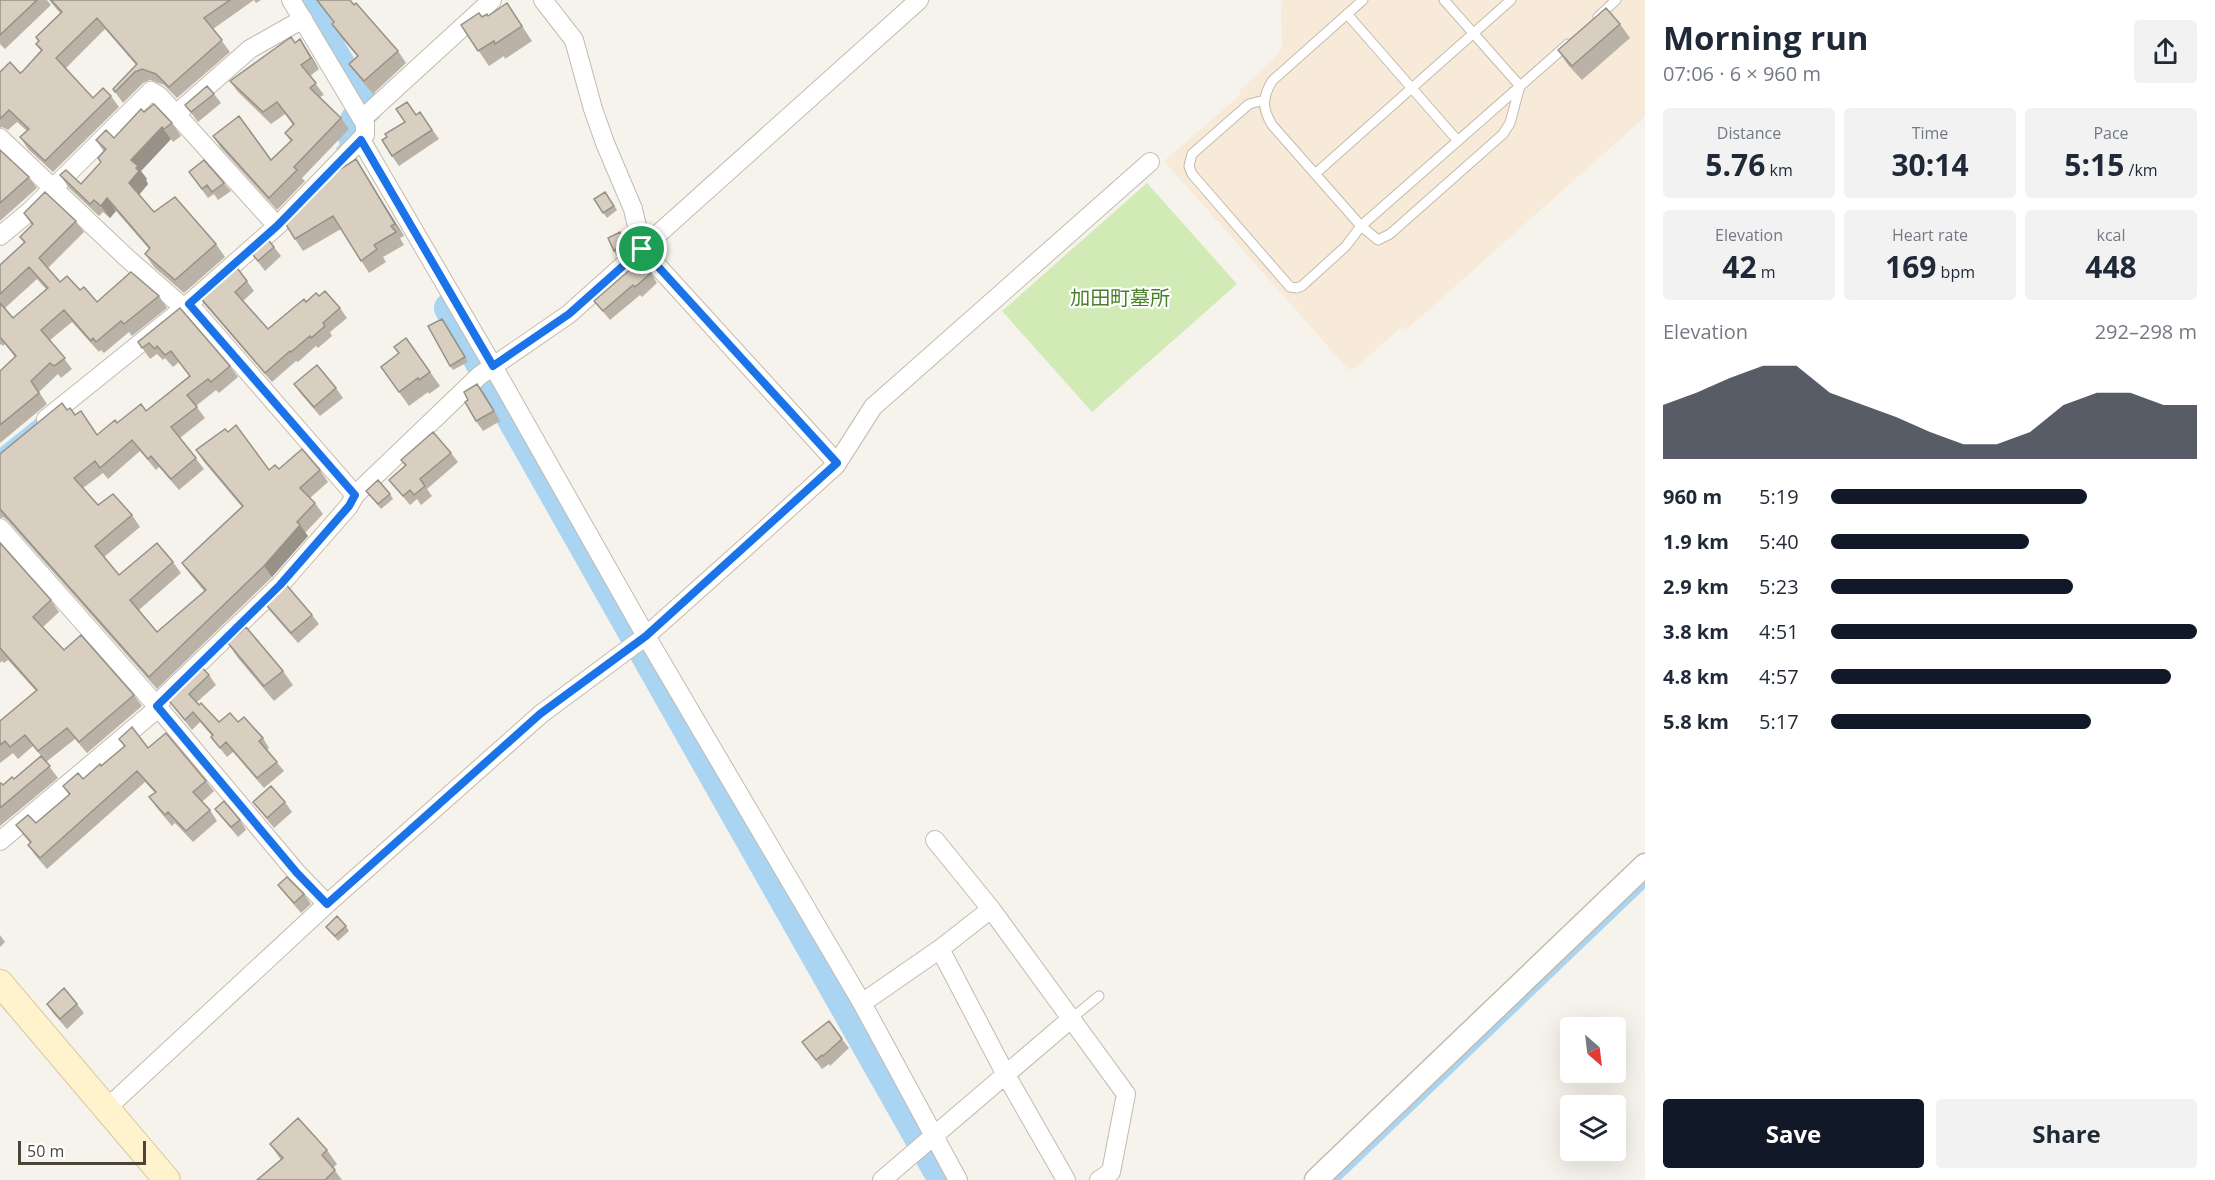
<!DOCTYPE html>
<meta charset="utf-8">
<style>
:root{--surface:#fff;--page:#f2f2f3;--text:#1f2937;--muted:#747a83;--accent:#111827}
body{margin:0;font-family:"Open Sans","Noto Sans JP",sans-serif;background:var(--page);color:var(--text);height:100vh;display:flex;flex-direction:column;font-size:22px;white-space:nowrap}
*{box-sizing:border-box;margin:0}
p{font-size:20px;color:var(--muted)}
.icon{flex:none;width:33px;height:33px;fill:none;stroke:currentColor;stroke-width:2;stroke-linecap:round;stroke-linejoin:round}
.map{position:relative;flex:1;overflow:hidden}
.details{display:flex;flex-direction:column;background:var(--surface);width:570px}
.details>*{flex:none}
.needle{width:39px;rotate:152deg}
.fabs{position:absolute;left:1560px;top:1017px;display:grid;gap:12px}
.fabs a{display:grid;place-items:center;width:66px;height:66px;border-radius:6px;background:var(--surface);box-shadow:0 6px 24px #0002;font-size:30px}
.scale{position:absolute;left:18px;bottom:15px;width:128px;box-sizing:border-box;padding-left:6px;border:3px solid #4b4439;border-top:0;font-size:16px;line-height:21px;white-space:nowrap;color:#4b4439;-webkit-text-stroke:4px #fff;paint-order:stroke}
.pin{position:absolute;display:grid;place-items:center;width:51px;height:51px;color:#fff;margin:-26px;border:3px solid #fff;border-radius:50%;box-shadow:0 2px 6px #0007}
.round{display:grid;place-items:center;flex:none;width:63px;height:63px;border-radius:6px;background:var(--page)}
.summary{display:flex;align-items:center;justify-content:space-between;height:102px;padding:0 18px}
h1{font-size:33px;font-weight:700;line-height:45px}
.stats{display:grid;grid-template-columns:repeat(3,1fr);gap:9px;height:102px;padding:6px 18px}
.stats div{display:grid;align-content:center;border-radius:6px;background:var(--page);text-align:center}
.stats b{font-size:30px;font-weight:700}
.stats small{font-size:16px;font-weight:400}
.stats p{font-size:16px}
.chart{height:168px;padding:12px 18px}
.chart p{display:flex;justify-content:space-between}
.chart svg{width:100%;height:108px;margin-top:6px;fill:var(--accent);opacity:.7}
.cta{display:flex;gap:12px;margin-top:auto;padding:12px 18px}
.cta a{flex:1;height:69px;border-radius:6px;background:var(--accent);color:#fff;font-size:24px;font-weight:700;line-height:69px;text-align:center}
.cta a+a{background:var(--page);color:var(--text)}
ul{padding:0 18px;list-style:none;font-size:20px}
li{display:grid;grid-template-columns:96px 72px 1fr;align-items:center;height:45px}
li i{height:15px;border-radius:8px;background:var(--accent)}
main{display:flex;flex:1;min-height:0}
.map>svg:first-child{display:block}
.commercial{fill:#f7ead8}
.green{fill:#d2eab5}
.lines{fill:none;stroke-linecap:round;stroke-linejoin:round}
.stream{stroke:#a9d4f2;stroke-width:5}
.river{stroke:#a9d4f2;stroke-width:30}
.service-casing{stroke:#c2bbae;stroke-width:11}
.minor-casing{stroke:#c2bbae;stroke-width:20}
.tertiary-casing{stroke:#c2bbae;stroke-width:25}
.secondary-casing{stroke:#d6c79b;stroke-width:28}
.service{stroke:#fff;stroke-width:9}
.minor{stroke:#fff;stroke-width:18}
.tertiary{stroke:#fff;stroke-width:22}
.secondary{stroke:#fff3cd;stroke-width:26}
.wall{fill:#bab2a6;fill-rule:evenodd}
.shaded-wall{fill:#979187}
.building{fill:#d8cfc1;stroke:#979187;stroke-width:1.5}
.route-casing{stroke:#fff;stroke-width:12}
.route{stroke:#1a73e8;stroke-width:8}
.labels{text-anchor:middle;stroke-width:4.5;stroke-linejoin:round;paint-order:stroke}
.park-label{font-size:20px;fill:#4a7f2a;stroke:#fff}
</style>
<main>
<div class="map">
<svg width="1645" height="1180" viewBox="0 0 1645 1180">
<rect width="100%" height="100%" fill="#f6f3ec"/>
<!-- commercial -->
<path class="commercial" d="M1283,0H1645V117L1406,330L1402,326L1355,369H1348L1164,161L1238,97L1241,89L1275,58L1282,47L1281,5Z"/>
<!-- green -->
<path class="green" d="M1147,183L1237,284L1092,412L1002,311Z"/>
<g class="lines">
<!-- stream -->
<path class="stream" d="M339,149L348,139L352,131
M0,451L41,418
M1337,1180L1645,885"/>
<!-- river -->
<path class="river" d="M302,0L367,109
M352,135L355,120
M449,308L943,1180"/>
<defs>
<path id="service" d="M1363,0L1272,81C1262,98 1262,108 1272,125L1361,226L1568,44
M1347,14L1458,141
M1598,17L1616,0
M1265,100L1249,104L1192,154L1189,166L1192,174L1290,287L1297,288L1302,286L1346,246L1361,226L1378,240L1390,234L1503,134L1510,123L1520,86L1444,0
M1315,174L1511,0
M1072,1018L1099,996"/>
<path id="minor" d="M543,0L574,40L593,109L605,143L633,209L642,248
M176,114L277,226
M362,119L492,0
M0,138L128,259L184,308
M361,140L493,366L646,636L862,1003L958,1180
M0,236L30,211L151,91L158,95L176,114L250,49L303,19
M642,249L837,463
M189,304L355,495
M46,419L184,308L277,226L365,135V124L291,0
M0,528L157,706L297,873L327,904
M935,840L991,909L1126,1094L1111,1172L1099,1180
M0,841L151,714L163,698L280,585L349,506L355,495L479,376L569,314L919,0
M940,949L1006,1075L1066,1180
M862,1003L940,949L991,909
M107,1108L327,904L541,714L646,636L748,545L836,465L873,407L1150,162
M882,1180L1072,1018"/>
<path id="tertiary" d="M1316,1180L1645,865"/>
<path id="secondary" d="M0,983L167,1180"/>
</defs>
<!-- service casing -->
<use href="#service" class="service-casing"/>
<!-- minor casing -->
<use href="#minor" class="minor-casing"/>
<!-- tertiary casing -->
<use href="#tertiary" class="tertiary-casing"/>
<!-- secondary casing -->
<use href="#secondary" class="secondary-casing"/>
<!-- service -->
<use href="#service" class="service"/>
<!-- minor -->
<use href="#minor" class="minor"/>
<!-- tertiary -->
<use href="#tertiary" class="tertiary"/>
<!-- secondary -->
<use href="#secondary" class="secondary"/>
</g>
<!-- wall -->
<path class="wall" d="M0,0H47L51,5L5,49L0,44Z
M49,0H261L256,3L254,0L213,29L230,52L177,98L164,85L150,80L143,83L123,103L113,89L136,65L105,29L66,68L93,98L111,96L119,107L53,172L28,149L20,137L27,131L17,122L8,130L2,127L0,128V72L20,73L22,72L41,51L36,44L39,42L36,37L60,13Z
M507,3L532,41L505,59L504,56L489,66L461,25L482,17L488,16Z
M354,5L398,51L406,63L373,94L358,76L349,64L357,56L340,36L332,24Z
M1620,24L1630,38L1582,80L1568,65L1558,50Z
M300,39L319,69L310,76L324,95L320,97L341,118L349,129L302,178L305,181L277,210L221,148L213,136L271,160L291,142L285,133L293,125L285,114L271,124L238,92L230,81Z
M214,94L221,103L198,122L185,105Z
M144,112L172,123L181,136L173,142L171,139L141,171L147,179L146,180L148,184L139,195L154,212L216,244L225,257L184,293L154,267L145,254L149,249L116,211L110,218L103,212L99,216L69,188L60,175L81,184L101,162L98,158L104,152L96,140L114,138Z
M420,112L439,139L399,166L392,156L387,137Z
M0,150L29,177L37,188L0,221Z
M189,172L224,183L231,191L218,200L214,194L208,198Z
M364,172L404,236L400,238L404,245L383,257L386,262L369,273L341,229L303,251L295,239Z
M605,192L617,210L607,218L594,199Z
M24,213L76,221L84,232L48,268L60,282L80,290L97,302L159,296L167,308L132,336L129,332L104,353L101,350L99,352L72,322L50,340L72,369L61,378L58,374L39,392L47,404L0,443V371L15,357L5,344L3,346L1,344L0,345V265L24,243L20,237L32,225ZM37,279L46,289L13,318L5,308Z
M623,237L628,246L617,256L614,251Z
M274,247L281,256L265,271L249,250Z
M651,273L657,283L642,297L640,295L610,320L594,301Z
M247,281L254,291L243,301L268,329L306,302L319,296L340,308L347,318L330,332L332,336L318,348L316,346L298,362L296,361L272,382L205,305L198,295Z
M180,308L230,366L238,377L219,393L216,390L196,406L205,418L180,438L204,469L179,490L159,467L156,470L140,451L108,479L103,473L83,488L98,505L132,515L140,527L104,557L119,575L173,562L181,573L139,610L157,632L204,591L190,574L182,563L242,507L204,462L196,450L269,470H320L328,482L310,498L315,503L323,514L305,533L308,536L272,577L157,689L8,521L3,517L0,518V454L67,410L75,415L97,435L117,423L146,411L189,376L179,362L173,367L165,358L163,360L157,354L150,359L138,342Z
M446,324L468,362L453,370L450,366Z
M406,338L440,386L429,394L428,392L409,406L381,367L399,354Z
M294,384L336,388L343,398L320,416L301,394Z
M477,384L500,421L483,431L476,421L468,400Z
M451,453L458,462L427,489L432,496L421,505L417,499L410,505L389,480L405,466L401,460Z
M366,491L390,494L393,499L381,509Z
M0,543L51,600L59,612L43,627L64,650L134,695L142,706L87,753L75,739L46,762L58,778L0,826V784L3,785L14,779L41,756L33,746L18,759L13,753L0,763V721L36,691L8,660L4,663L2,661L0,663Z
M263,601L312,615L319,624L298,643L270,611Z
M228,643L283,671L293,685L274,701L238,658Z
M209,675L216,685L197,702L219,722H238L263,738L269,748L267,750L284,771L264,788L233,752L227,757L211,737L212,736L200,722L192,730L165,696Z
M119,739L148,748L206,781L214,791L202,802L210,810L217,821L193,842L175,823L172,826L157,808L149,797L155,793L145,782L47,869L35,855L28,845L30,843L16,825L36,823L69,795L63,786L83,779L101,766L124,746Z
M253,802H285L292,812L274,828Z
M215,809L240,820L246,830L238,837L222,818Z
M278,885L304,894L311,904L301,913L285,894Z
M346,926L349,931L338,941L326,927Z
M0,935L5,942L0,947Z
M47,1004H77L84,1013L67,1029L53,1013Z
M842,1039L849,1048L830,1066L829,1064L822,1069L802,1042Z
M270,1144L327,1150L337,1164L333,1168L342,1180H257L281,1160Z"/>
<!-- shaded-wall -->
<path class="shaded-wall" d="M300,39L308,51L319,69L311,58Z
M162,127L171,139L141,171L147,179L146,180L148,184L138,196L129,183L131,160Z
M356,159L364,172L404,236L395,224Z
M107,198L116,211L110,218L101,206Z
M477,384L484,393L500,421L494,411Z
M300,525L308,536L272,577L264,566Z"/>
<!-- building -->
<path class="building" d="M0,0H37L0,35Z
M51,0H230L204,18L222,40L169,87L156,74L142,69L135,72L115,92L113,89L137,64L97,18L56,58L93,98L103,88L111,96L45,161L20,137L29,129L9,110L0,119V72L10,62L20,73L22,72L42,50L36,44L39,41L36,37L62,12Z
M317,0H350L354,5L356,3L398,51L364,81L349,64L358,56L332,24L334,22Z
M507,3L522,26L495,44L494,41L478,51L461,25L479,13L482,17L487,14L488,16Z
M1606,8L1620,24L1572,66L1558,50Z
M291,37L295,43L300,39L311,58L301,65L316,83L310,88L341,118L294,167L297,170L269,198L213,136L239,116L271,160L292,140L285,133L294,124L277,102L263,112L230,81Z
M207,86L214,94L191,112L185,105Z
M407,102L416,115L420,112L432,130L392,156L382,140L387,137L385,134L405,122L396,109Z
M154,104L172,123L164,129L162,127L131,160L138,166L136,168L139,171L129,183L154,212L175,197L216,244L175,280L145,254L150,248L107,198L101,206L94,200L90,204L60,175L66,170L81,184L101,162L98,158L106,149L96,140L106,130L114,138L141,109L144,112Z
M0,150L29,177L0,203Z
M356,159L395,224L391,226L396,232L374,245L377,249L361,261L333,216L295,239L283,220L301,208L298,204L318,191L314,186Z
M204,160L224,183L212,192L207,185L202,189L189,172Z
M45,192L76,221L39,258L60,282L67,276L80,290L84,287L97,302L131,272L159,296L124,324L121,321L96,342L93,338L91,341L64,310L41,330L65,358L54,366L50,363L31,381L39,393L0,425V371L16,356L0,337V303L13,318L48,288L29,267L0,294V265L25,242L20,237L33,224L24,213Z
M605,192L614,206L603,213L594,199Z
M620,232L624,241L614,251L608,238Z
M265,236L274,247L258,261L249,250Z
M640,261L651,273L635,287L633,285L603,311L594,301Z
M234,264L247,281L235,292L268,329L304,299L306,302L316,293L319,296L325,291L340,308L323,323L325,326L311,338L310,336L291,352L290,351L265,373L198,295Z
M180,308L230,366L211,382L208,379L187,395L197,407L171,427L196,458L171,479L151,456L148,459L132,440L100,468L95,461L74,478L98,505L113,494L132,515L95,546L119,575L157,543L173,562L130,600L157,632L206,590L182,563L243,506L196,450L225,429L228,432L236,425L269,470L275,465L279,469L302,449L320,470L300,488L315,503L297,522L300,525L264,566L149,677L0,509V454L62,403L67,410L70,408L75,415L81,411L97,435L115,420L117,423L141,404L146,411L190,376L171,351L165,355L157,346L155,349L149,343L142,348L138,342Z
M442,319L465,357L450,366L428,326Z
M406,338L430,372L419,380L418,378L399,392L381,367L399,353L394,347Z
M317,365L336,388L314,407L294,384Z
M477,384L494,411L476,421L465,402L468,400L464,392Z
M433,432L451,453L420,479L425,486L414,495L410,490L403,496L389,480L406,465L401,460Z
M378,480L390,494L378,504L366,491Z
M0,543L51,600L33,617L64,650L81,635L134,695L79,742L67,728L38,751L25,735L10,747L5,741L0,745V721L37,690L0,648Z
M283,581L312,615L291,633L263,601Z
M246,627L283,671L264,686L228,643Z
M198,663L209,675L189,694L199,705L201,703L219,722L230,713L238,722L244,717L263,738L259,741L277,762L257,778L226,742L220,748L211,737L213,735L193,712L185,720L165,696Z
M132,727L148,748L166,733L206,781L193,792L210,810L186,831L168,812L165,815L149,797L156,792L137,771L40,858L28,845L31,842L16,825L28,815L36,823L70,794L63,786L78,773L83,779L100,764L101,766L125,746L119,739Z
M41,756L50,766L0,808V784L1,783L3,785L12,777L14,779Z
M271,786L285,802L267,818L253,802Z
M224,801L240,820L231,827L215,809Z
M287,877L304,894L294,903L278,885Z
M337,916L346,926L335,936L326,927Z
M64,988L77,1004L60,1019L47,1004Z
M829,1021L842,1039L823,1056L822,1055L816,1060L802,1042Z
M298,1118L327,1150L322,1155L335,1170L325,1180H257L283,1158L270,1144Z"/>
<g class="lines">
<defs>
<path id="route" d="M361,140L493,366L569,314L642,249L837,463L646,636L540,714L327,904L297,873L157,706L280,585L349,506L355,495L189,304L277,226Z"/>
</defs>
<!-- route casing -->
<use href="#route" class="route-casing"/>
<!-- route -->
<use href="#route" class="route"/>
</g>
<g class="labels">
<!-- park labels -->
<g class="park-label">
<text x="1120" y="305">加田町墓所</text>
</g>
</g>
</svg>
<div class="fabs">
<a><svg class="needle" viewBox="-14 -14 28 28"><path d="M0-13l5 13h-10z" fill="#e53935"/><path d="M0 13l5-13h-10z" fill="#747a83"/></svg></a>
<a><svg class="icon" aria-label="layers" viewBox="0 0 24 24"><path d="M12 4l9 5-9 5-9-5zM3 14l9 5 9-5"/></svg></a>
</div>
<div class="scale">50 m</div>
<div class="pin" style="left:642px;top:249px;background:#1e9e55"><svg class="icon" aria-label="arrive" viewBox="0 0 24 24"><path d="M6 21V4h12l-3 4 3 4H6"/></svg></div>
</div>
<section class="details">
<div class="summary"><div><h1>Morning run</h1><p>07:06 · 6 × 960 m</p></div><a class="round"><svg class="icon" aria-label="share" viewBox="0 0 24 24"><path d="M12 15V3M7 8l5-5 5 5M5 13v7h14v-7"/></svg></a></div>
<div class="stats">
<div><p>Distance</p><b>5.76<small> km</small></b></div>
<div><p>Time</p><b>30:14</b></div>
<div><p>Pace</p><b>5:15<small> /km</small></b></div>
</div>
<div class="stats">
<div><p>Elevation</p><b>42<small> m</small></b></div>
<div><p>Heart rate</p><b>169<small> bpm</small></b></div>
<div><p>kcal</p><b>448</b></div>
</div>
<div class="chart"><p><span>Elevation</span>292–298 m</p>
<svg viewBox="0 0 160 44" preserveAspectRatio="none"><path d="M0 44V22L10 17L20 11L30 6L40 6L50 17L60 22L70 27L80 33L90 38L100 38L110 33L120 22L130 17L140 17L150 22L160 22V44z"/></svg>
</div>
<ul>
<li><b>960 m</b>5:19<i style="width:70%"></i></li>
<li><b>1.9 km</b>5:40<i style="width:54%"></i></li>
<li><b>2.9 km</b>5:23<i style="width:66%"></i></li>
<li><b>3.8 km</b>4:51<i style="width:100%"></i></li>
<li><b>4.8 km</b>4:57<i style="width:93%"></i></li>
<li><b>5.8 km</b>5:17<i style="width:71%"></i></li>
</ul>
<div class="cta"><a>Save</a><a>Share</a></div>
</section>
</main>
